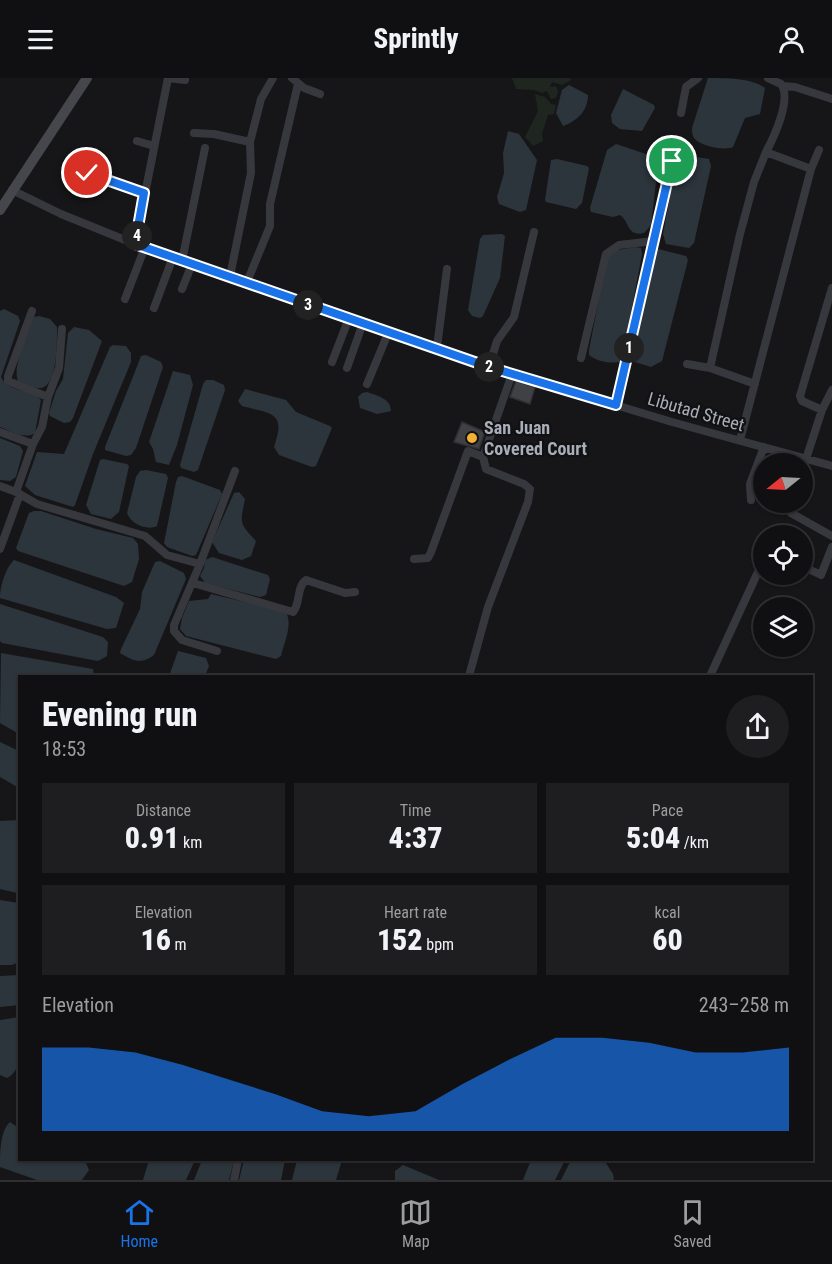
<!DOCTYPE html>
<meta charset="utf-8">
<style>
:root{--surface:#101012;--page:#1e1e20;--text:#f1f3f6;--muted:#9c9d9f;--line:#303032;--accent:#1a73e8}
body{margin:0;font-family:"Roboto Condensed",sans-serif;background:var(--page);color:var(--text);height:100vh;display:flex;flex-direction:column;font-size:22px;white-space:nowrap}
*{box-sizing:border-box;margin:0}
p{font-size:20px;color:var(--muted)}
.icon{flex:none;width:33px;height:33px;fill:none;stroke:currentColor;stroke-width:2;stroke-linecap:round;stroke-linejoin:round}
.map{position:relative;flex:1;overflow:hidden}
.sheet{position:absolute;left:18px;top:597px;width:795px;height:486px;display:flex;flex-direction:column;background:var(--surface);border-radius:0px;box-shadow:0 2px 4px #0004,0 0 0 2px var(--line)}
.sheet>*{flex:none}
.needle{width:39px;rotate:252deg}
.buttons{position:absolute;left:753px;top:375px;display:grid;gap:12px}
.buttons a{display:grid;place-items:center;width:60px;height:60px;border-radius:50%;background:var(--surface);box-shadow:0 2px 4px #0004,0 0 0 2px var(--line);font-size:30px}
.pin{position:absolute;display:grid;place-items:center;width:51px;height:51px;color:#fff;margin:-26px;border:3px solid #fff;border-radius:50%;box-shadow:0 2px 6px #0007}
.km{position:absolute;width:30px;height:30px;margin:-15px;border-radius:50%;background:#222;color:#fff;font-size:16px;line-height:30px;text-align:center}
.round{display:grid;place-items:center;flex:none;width:63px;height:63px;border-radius:32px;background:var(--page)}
.overview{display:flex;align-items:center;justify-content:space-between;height:102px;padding:0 24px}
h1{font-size:33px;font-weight:800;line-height:45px}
.stats{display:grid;grid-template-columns:repeat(3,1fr);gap:9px;height:102px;padding:6px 24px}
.stats div{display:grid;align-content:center;border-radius:0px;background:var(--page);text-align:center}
.stats b{font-size:30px;font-weight:800}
.stats small{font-size:16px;font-weight:400}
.stats p{font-size:16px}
.chart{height:168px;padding:12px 24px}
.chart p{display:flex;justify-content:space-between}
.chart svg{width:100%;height:108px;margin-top:6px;fill:var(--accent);opacity:.7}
header{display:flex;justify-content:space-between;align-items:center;height:78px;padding:0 24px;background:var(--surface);font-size:27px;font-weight:800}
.dock{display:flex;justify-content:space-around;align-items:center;height:84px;border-top:2px solid var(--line);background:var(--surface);font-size:16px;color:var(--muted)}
.dock a{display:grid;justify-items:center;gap:3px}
.dock .selected{color:var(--accent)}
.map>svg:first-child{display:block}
.green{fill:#1e261f}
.water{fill:#2c353c}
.building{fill:#404145;stroke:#303034;stroke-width:1.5}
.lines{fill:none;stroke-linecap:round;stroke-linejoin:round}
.street{stroke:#37383d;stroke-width:8}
.secondary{stroke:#45474d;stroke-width:10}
.route-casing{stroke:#fff;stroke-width:12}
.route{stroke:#1a73e8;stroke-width:8}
.poi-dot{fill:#f2b134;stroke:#111113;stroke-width:2}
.labels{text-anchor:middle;stroke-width:4.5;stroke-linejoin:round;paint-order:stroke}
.street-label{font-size:18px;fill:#a8adb8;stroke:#111113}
.poi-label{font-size:18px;font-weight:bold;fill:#a8adb8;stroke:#111113;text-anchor:start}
</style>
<header><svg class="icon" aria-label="menu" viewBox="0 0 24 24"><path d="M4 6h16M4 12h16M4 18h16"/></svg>Sprintly<svg class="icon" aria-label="person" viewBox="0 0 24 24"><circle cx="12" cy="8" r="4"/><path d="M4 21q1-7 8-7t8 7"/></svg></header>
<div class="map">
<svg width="832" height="1102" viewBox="0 0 832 1102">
<rect width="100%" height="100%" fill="#161618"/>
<!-- green -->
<path class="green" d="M512,0H569L571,2L562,7L552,4L550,9L556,8L558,13L556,20L551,21L547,13L542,15L534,12L516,11Z
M535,16L545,19L551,26L556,27L554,36L548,37L542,56L543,63L533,68L525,59L538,33Z"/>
<!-- water -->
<path class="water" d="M708,0C726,0 752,0 765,10L760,36L745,40L733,69C724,73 700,68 694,60C692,57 692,53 692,50Z
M569,7L588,17C588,33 577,43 563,48L556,35L562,12Z
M623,11L654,27L655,30L642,53L620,51L612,45L611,37Z
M508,53L519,56L537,82L526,132L520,134L499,126L497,119L504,95L503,75Z
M616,66L652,78L658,87L651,147L644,155C627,159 630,144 620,137L613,139L591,134L590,130L607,72Z
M685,77L709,81L711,88L694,165L689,170L666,166L663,156L676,86Z
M557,81L587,88L589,90L582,125L576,131L546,124L545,122L551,82Z
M502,156L505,158L500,200L483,238L480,240L472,238L468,232L480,161L483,157Z
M635,169L641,170L642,176L622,283C612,287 596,283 589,277V272L607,180L612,173Z
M658,171L686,178L688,182L662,283L651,289L635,284L631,276L637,260L652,176Z
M4,231L18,238L20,243L1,299C7,314 31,311 41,322L35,355C24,362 11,353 0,349V233Z
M39,238L50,241L57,249C57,261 58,308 41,310C34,311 25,305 18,303C12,289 28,254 34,239Z
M74,249L89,252L102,263L73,340L70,344L64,345L50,338L49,335L56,313L63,301L68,255Z
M113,267L126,268L131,275V284L93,376L75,427L73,429L35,417L25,408L37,374L64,376L110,269Z
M146,277L161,284L163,289L136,370L131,377L126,378L105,372V369L138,286L141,278Z
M173,293L190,297L193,307L177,367L169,387L156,384L153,371L149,364Z
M206,302H213L224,307L225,312L198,392L194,394L181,390L180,387L203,306Z
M245,311L286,322L296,334L330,348L332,350L316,388L312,389L279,377L274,369C286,334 273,336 242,328L238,323Z
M367,314C377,318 391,320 391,333L377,336L360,330L358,319L362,315Z
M0,360L20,368L23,373L16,399L10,403L0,402Z
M103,381L127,386L129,388L119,434L111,441L91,436L86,427L100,382Z
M146,392L166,396L168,400L157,448C147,453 131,446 127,435L136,399L140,393Z
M182,398L220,412L222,416L196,477L192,478L167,469L164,465L176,404L178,399Z
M239,414L245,421C240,446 239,445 256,463L251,478L242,482L219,475L212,464L234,415Z
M34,433H41L96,451L133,460L138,466L139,481L132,504L124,508L18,473L16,470L29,435Z
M212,479L268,497L270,501L266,517L260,519L205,505L200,498L204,490L205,482Z
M14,482L116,519L124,525L116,550L107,551L0,520C0,508 6,489 14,482Z
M160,483L184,495L186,501L154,577C140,587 134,583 120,575L121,571L140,531L142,514L155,484Z
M211,516L286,534C293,547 284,565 281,578L276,581L186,558L180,551L182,540L189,523L208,521Z
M0,526L103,559L108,564L107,578L98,583L2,565L0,563Z
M178,573L206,580L209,588L205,598H169Z
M1,575L93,591L94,598H20L19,656L0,645Z
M0,664L19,673V710L0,699Z
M19,742L20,814L17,815L0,811V743Z
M0,822L19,825L17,885L12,887H0Z
M19,897V927L0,929V898Z
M19,939C20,956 26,991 7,1000L0,997V942Z
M10,1044L19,1050L20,1082H75L86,1085L89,1092L82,1102H37L0,1089C0,1075 0,1053 10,1044Z
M149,1082H195L186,1102H143Z
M202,1082H234L229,1102H194Z
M244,1082H285L281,1102H239Z
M297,1082H342L336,1102H292Z
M531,1082H565L555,1102H523Z
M571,1082H604L613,1096L614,1102H561Z
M403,1087L439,1102H395V1093Z"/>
<!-- building -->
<path class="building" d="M516,303L535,309L530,326L510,319Z
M462,344L485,354L479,371L454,364Z"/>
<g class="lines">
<!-- street -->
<path class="street" d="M292,0L304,10L320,16
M783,8L795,9L832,21
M681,35L686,9L698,0
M194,55L214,56L250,64
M137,63L154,68
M766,74C774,59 792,21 781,6L768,0
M86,95L144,115
M12,112L61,136L135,166L489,289L672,344L832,388
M135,166L168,0L185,2
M182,183L205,70
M230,198L251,95L250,64L261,21L273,0
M247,204L270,148V126L298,6
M182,211L192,186
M125,221L145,169
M154,230L173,179
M32,233L8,298V303L48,319
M437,269L447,191
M581,280L606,176L619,167L654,163
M332,284L349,240
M687,286L710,290
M489,289L497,263L514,239L534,154
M347,290L363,245
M367,306L389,253
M755,306L710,290L740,156L754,104L766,74L811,91
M616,327L674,76
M822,332L802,323L800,318L832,210
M0,354L33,366L16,414
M740,362L811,91L819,72
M33,366L42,349L48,319L59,290L62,251
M483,379L512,296
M806,381L822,332L832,312
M0,408L16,414L37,426L145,458L167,477L200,486L174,547V553L182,562L217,573
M751,422L750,406L764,369
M791,435L832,458
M0,471L20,416
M414,481L428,480L431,474L468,373L483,379L486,391L524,406L530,411L528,424L488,529L469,598
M200,486L235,393
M802,488L821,497L832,469
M193,505L293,534C301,525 296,509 306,502L345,515L355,514
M710,598L764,481
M234,1102L238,1082"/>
<!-- secondary -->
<path class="secondary" d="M0,132L87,0"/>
</g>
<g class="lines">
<defs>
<path id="route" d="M87,95L144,115L135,166L489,289L616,327L672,83"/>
</defs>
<!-- route casing -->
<use href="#route" class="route-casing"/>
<!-- route -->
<use href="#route" class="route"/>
</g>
<!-- markers -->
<circle class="poi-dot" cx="472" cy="360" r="6"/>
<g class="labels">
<!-- street labels -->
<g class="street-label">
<text transform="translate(696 334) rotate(16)" y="6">Libutad Street</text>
</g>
<!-- poi labels -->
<g class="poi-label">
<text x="484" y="356">San Juan<tspan x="484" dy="21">Covered Court</tspan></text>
</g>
</g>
</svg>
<div class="buttons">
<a><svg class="needle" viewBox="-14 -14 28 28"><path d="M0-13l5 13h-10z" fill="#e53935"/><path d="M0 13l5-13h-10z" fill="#9c9d9f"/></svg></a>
<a><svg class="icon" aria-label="locate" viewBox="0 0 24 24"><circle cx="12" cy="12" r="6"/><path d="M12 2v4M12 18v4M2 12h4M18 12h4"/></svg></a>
<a><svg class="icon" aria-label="layers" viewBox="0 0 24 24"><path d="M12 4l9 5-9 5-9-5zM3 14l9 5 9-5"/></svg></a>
</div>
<div class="pin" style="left:672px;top:83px;background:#1e9e55"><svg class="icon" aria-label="arrive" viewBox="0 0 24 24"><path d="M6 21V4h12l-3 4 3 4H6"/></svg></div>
<div class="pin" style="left:87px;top:95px;background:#d93025"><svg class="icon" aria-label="check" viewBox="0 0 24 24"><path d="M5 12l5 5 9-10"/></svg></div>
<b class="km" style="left:629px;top:270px">1</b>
<b class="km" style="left:489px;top:289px">2</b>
<b class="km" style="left:308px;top:227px">3</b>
<b class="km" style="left:137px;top:158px">4</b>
<section class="sheet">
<div class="overview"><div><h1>Evening run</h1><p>18:53</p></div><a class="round"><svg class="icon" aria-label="share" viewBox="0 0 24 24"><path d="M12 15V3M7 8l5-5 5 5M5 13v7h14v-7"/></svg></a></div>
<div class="stats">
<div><p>Distance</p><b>0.91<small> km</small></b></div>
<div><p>Time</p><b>4:37</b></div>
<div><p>Pace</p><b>5:04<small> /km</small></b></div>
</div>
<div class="stats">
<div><p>Elevation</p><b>16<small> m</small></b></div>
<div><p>Heart rate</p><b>152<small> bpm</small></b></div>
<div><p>kcal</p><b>60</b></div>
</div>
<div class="chart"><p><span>Elevation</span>243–258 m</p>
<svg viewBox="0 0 160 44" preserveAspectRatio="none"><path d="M0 44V10L10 10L20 12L30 17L40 23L50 29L60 36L70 38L80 36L90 25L100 15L110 6L120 6L130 8L140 12L150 12L160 10V44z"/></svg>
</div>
</section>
</div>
<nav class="dock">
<a class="selected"><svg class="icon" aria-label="home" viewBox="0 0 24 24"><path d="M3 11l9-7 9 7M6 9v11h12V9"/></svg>Home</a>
<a><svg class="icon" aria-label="map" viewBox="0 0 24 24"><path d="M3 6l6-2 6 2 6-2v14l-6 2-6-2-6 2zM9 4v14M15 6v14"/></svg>Map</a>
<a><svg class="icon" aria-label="saved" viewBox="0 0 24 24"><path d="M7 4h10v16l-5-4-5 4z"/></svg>Saved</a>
</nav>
